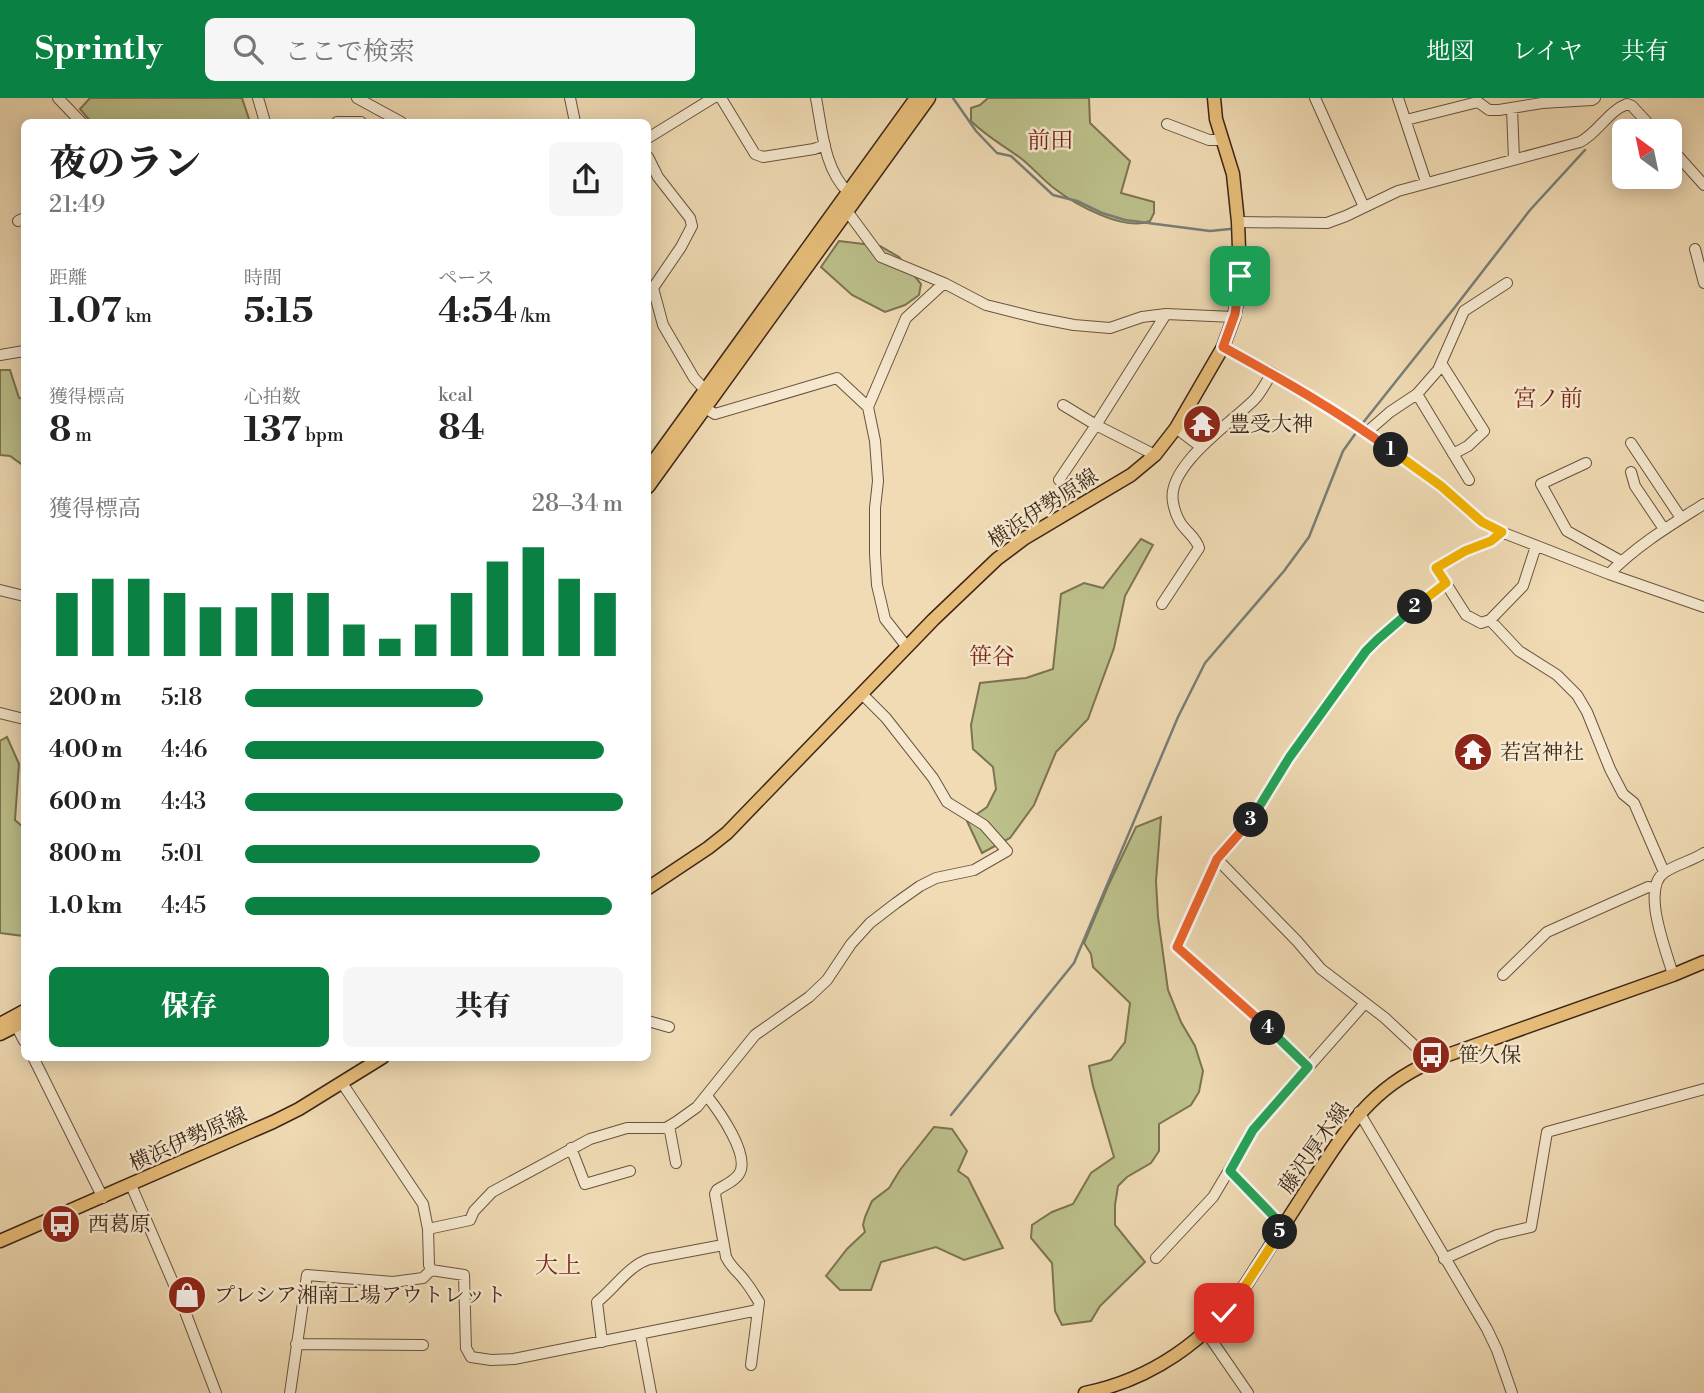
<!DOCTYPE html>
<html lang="ja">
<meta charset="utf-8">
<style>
:root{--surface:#fff;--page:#f6f6f6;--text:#222;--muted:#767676;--accent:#0b8043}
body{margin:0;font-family:"Libre Bodoni","Noto Serif JP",serif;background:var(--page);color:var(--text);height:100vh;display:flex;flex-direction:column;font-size:26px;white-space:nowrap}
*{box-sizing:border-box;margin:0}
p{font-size:23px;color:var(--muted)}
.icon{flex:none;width:38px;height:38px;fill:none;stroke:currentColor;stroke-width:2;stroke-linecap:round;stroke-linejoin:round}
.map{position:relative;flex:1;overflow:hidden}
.sheet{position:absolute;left:21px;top:21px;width:630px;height:942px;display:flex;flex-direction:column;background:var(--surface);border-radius:10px;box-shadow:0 4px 18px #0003}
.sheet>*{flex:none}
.needle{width:46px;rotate:327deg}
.fabs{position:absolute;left:1612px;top:21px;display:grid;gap:14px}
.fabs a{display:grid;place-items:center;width:70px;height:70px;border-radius:10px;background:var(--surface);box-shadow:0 4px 18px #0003;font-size:35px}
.pin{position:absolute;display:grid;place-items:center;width:60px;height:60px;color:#fff;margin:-30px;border-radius:14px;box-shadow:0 4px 10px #0006}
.km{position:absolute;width:35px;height:35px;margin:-18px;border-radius:50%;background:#222;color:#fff;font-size:19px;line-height:35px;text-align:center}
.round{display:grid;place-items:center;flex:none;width:74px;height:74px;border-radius:10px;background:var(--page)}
.headline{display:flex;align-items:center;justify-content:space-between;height:119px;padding:0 28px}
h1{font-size:38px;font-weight:800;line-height:52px}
.figures{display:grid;grid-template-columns:repeat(3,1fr);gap:10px;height:119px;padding:7px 28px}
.figures div{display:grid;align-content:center}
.figures b{font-size:35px;font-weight:800}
.figures small{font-size:19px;font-weight:400}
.figures p{font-size:19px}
.chart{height:196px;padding:14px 28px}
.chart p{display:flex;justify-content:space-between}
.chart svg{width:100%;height:126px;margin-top:7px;stroke:var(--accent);stroke-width:6}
.action{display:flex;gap:14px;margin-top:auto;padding:14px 28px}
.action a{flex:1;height:80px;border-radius:10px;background:var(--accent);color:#fff;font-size:28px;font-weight:800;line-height:80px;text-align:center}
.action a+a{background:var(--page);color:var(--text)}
ul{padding:0 28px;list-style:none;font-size:23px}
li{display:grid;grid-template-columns:112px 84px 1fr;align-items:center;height:52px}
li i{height:18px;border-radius:9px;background:var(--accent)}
header{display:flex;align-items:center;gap:42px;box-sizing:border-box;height:98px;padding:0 35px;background:var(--accent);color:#fff}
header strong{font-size:33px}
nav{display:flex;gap:38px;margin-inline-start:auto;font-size:24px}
.search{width:490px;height:63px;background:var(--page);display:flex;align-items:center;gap:18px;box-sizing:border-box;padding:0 24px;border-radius:10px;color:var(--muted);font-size:26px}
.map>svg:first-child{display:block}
.green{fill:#bcc08b;stroke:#7c7352;stroke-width:2}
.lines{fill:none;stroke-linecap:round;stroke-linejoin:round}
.stream{stroke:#777e77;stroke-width:2.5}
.minor-casing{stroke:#69533f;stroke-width:12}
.major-casing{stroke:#3c2618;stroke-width:15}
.minor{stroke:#f5e8ce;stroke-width:10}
.major{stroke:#e8be7a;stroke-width:12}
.split-1-casing{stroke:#fff;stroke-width:14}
.split-2-casing{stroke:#fff;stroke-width:14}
.split-3-casing{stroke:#fff;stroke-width:14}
.split-4-casing{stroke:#fff;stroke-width:14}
.split-5-casing{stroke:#fff;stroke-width:14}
.split-6-casing{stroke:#fff;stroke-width:14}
.split-1{stroke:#f0652b;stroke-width:9}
.split-2{stroke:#f5b400;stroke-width:9}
.split-3{stroke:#22a559;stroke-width:9}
.split-4{stroke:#f0652b;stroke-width:9}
.split-5{stroke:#22a559;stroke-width:9}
.split-6{stroke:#f5b400;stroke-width:9}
.labels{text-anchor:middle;stroke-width:5;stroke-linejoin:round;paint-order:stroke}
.poi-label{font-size:21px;fill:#3c2618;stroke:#f5e8ce;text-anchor:start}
.street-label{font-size:21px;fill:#3c2618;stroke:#f5e8ce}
.neighbourhood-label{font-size:23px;fill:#7a1f14;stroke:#f5e8ce}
</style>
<header>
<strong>Sprintly</strong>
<div class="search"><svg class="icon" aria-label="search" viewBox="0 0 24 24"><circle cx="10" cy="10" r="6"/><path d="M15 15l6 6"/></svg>ここで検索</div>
<nav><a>地図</a><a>レイヤ</a><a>共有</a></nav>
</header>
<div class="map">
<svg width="1704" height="1295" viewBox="0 0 1704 1295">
<rect width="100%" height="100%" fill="#f0dbb4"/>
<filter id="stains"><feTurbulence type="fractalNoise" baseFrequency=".00286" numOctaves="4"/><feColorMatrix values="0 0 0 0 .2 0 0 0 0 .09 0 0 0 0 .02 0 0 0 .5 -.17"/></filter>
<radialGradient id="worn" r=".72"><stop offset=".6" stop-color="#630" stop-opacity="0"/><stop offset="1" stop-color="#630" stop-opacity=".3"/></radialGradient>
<!-- green -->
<path class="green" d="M90,0H242L250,24H91L80,11Z
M988,0H1089L1090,25L1130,63L1121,95L1154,104V115L1150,123C1125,134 1076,107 1055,91C1044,83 1034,71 1023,62C1005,48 988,40 971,23V10L980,7Z
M839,143L880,148L899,159L921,186L919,197L905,207L885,214L852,197L821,169Z
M0,272H10L19,300L24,301V368L10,358L0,357Z
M1141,441L1153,447L1125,498L1114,550L1088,621L1056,654L1034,707L1010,740L982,755L967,723L987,709L996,691L993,669L973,651L971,627L980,585L1026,580L1053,571L1061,496L1084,485L1103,490Z
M7,639L19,666L15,722L24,730V838L0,835V643Z
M1161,719L1156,783L1158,819L1168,892L1181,924L1195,948L1203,973L1199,994L1191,1007L1159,1026V1053L1151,1065L1127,1079L1118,1088L1115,1107V1127L1145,1164L1100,1208L1091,1223L1062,1227L1055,1213L1052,1165L1031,1140L1032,1127L1052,1114L1073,1106L1091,1075L1114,1059L1093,988L1089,968L1111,962L1125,944L1130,905L1093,869L1091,856L1084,845L1108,788L1136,729Z
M934,1029L952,1031L967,1053L958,1073L968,1080L1003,1150L964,1162L936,1149L881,1164L871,1192H840L826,1178L847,1151L865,1134L863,1127L865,1119L872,1103L889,1090L900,1072Z"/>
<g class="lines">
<!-- stream -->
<path class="stream" d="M953,0L976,33L997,55L1011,58L1053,97L1077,103L1102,115L1125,122L1210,133L1230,131
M1362,326L1455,209L1530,112L1585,52
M951,1017L1074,865L1178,619L1205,565L1284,473L1309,439L1343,353L1358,332"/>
<defs>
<path id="minor" d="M58,0L81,24
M258,0L265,24
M357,0L401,24
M570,0L575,24
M721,0L755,56L763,59L814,51L825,47
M816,0C822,31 824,71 848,94
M1315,0L1364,109
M1398,0L1426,84
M1512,10L1514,61
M1406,22L1478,4L1489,12H1499L1542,5L1592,2L1595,0
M337,24H361
M1167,26L1209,42H1221
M648,40L713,0
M1670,49L1704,87
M648,59L658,79L690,120L692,128L681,149L653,190L648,192
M847,113L881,159L944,185L986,207L1038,220L1074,227L1110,230L1142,219L1166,216L1234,219
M18,123L24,120
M1238,124L1327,125L1346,118L1398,93L1580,44C1598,35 1608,13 1627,6L1632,8L1655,33
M1695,151L1704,185
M653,190L663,227L694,280L705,292
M1223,249L1272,275L1367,334L1441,389L1482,424L1496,432L1609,476L1704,509
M0,257L24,253
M1441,265L1484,333L1468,348L1453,356
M1417,296L1469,382
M1063,307L1096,327L1155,357
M868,309L906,220L944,185
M705,310L715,316L837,280L868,309L875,343L878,383L875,410V456L877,487L885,521L907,549
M1176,330L1201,349
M1367,334L1390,314L1417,296L1438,272L1464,213L1507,185
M1631,345L1681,420
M1586,365L1541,386L1567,433L1621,463
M1631,374L1635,388L1664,431
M1059,382L1096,327L1166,216
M1536,448L1523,488L1490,522L1519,553L1557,577L1577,597L1587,614L1610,671L1623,696L1634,705L1664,774
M1609,476C1637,447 1671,427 1704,406
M0,492L24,498
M1162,506L1199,450C1196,439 1186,434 1180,424C1177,419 1174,410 1173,404C1166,368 1231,325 1254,302C1261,295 1266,284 1272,275
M1490,522L1481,525L1466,517L1436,470L1465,453L1491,443L1502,434
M0,615L24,621
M1217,761L1297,843L1321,871L1385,920L1431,963
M1503,877L1547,834L1648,789L1654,790
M1673,877C1667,854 1640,790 1665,774C1677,766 1692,763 1704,755
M14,923L24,943
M648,923L669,929
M33,959L103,1100
M1308,969L1262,924L1177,849L1217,761L1248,727L1289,660L1366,553L1377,542L1446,485
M707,998C719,1013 751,1058 739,1076C734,1084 724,1087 717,1092L715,1096L726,1159C732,1171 738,1173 745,1183C750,1189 754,1196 759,1204L751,1267
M1359,1014L1487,1231L1497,1252L1512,1295
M666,1030L670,1033L676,1065
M571,1050L585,1086L630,1073
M1229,1073L1283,1128
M131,1087L181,1203L216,1295
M428,1131L470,1122L474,1113L492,1094L590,1041L627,1030H666L676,1024L697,1009L755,937L809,899L827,882L851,846L870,825L896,805L920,788L936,780L974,772L1007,753L984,727L947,704L933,680L886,620L862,596
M1156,1160L1213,1099L1253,1032L1365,905
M1444,1161L1497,1137L1531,1129L1547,1034L1704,991
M431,1172L464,1177L466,1250L471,1259L491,1262L514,1261L758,1212
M1206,1234L1248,1295
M640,1236L651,1295
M602,1244L597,1204C614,1191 628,1168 649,1161L723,1147
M296,1246L423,1247
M290,1295L307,1177L393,1184L423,1180L431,1172L429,1167L428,1131L423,1106L342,985"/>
<path id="major" d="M648,371L916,0
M648,389L929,0
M648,790L708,750L727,735L933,522L997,461L1025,440L1131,377L1155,357L1176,330L1223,249L1234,219L1238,198L1240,178L1238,124L1233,76L1216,21L1214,0
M0,926L24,913
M0,936L24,924
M0,1143L273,1024L299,1011L383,959
M1085,1295C1150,1282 1207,1243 1245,1188C1266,1155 1288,1121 1309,1088C1349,1028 1371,987 1442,959L1673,877L1704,864"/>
</defs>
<!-- minor casing -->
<use href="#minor" class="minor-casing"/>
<!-- major casing -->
<use href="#major" class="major-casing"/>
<!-- minor -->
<use href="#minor" class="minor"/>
<!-- major -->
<use href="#major" class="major"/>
</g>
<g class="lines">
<defs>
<path id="split-1" d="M1240,178L1235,216L1223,249C1281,281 1338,313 1391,352"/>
<path id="split-2" d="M1391,352L1441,388L1482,424L1502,434L1491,443L1465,453L1436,470L1446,485L1415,509"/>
<path id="split-3" d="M1251,722L1289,660L1366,553L1377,542L1415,509"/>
<path id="split-4" d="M1251,722L1217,761L1177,849L1268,930"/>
<path id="split-5" d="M1268,930L1308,969L1253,1032L1230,1073L1283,1128L1280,1134"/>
<path id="split-6" d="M1224,1215L1245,1188L1280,1134"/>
</defs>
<!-- split-1 casing -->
<use href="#split-1" class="split-1-casing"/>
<!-- split-2 casing -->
<use href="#split-2" class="split-2-casing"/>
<!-- split-3 casing -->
<use href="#split-3" class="split-3-casing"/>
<!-- split-4 casing -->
<use href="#split-4" class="split-4-casing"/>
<!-- split-5 casing -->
<use href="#split-5" class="split-5-casing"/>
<!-- split-6 casing -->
<use href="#split-6" class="split-6-casing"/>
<!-- split-1 -->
<use href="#split-1" class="split-1"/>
<!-- split-2 -->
<use href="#split-2" class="split-2"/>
<!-- split-3 -->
<use href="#split-3" class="split-3"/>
<!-- split-4 -->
<use href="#split-4" class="split-4"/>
<!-- split-5 -->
<use href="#split-5" class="split-5"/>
<!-- split-6 -->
<use href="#split-6" class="split-6"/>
</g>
<!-- icons -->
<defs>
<symbol id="temple-disc" viewBox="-11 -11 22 22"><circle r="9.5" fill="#8f2418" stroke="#f5e8ce"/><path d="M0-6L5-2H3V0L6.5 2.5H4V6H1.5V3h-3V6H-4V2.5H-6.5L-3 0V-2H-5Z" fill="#fff"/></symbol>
<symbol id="bus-disc" viewBox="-11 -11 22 22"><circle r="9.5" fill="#8f2418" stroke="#f5e8ce"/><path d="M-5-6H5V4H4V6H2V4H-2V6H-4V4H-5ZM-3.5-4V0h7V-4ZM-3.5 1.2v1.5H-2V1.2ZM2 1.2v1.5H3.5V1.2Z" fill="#fff"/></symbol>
<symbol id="shop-disc" viewBox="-11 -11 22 22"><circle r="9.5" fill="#8f2418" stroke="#f5e8ce"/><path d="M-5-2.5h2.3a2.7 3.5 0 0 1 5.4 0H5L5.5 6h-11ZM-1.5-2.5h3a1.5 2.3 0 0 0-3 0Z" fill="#fff"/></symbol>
</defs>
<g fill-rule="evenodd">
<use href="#temple-disc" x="1180" y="304" width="44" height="44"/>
<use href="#temple-disc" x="1451" y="632" width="44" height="44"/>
<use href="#bus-disc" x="1409" y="935" width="44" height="44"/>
<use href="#bus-disc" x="39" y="1104" width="44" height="44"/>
<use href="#shop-disc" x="165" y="1175" width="44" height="44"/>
</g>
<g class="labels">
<!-- poi labels -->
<g class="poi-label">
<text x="1229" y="333">豊受大神</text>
<text x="1500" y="661">若宮神社</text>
<text x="1458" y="964">笹久保</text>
<text x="88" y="1133">西葛原</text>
<text x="214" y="1204">プレシア湘南工場アウトレット</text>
</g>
<!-- street labels -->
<g class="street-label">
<text transform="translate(1043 410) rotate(-33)" y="7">横浜伊勢原線</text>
<text transform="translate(188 1041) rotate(-24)" y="7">横浜伊勢原線</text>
<text transform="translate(1314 1050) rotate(-55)" y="7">藤沢厚木線</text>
</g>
<!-- neighbourhood labels -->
<g class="neighbourhood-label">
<text x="1050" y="50">前田</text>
<text x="1548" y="308">宮ノ前</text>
<text x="992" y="566">笹谷</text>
<text x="558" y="1175">大上</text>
</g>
</g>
<rect width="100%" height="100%" filter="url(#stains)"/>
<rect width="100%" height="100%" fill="url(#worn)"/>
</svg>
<div class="fabs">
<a><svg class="needle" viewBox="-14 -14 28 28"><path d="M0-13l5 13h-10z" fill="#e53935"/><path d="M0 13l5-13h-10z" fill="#767676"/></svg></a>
</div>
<div class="pin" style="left:1240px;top:178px;background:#1e9e55"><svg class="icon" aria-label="arrive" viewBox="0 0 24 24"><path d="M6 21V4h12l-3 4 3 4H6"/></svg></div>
<div class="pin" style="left:1224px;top:1215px;background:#d93025"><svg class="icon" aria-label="check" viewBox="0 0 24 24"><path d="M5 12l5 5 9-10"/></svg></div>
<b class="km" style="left:1391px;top:352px">1</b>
<b class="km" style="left:1415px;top:509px">2</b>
<b class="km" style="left:1251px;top:722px">3</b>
<b class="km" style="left:1268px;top:930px">4</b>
<b class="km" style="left:1280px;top:1134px">5</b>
<section class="sheet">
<div class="headline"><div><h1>夜のラン</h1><p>21:49</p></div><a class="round"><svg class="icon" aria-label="share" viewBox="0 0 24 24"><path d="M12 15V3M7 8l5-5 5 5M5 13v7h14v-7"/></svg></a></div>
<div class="figures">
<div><p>距離</p><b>1.07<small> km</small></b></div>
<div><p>時間</p><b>5:15</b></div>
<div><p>ペース</p><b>4:54<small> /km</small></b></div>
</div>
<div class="figures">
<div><p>獲得標高</p><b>8<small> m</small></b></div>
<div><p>心拍数</p><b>137<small> bpm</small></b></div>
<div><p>kcal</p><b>84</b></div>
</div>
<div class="chart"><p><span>獲得標高</span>28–34 m</p>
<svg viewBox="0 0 160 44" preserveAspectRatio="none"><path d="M5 44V22M15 44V17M25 44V17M35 44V22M45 44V27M55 44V27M65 44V22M75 44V22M85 44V33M95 44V38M105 44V33M115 44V22M125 44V11M135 44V6M145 44V17M155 44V22"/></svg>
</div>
<ul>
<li><b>200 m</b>5:18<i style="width:63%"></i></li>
<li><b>400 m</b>4:46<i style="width:95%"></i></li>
<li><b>600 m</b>4:43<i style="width:100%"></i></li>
<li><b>800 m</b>5:01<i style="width:78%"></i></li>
<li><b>1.0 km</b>4:45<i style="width:97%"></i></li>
</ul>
<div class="action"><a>保存</a><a>共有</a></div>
</section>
</div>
